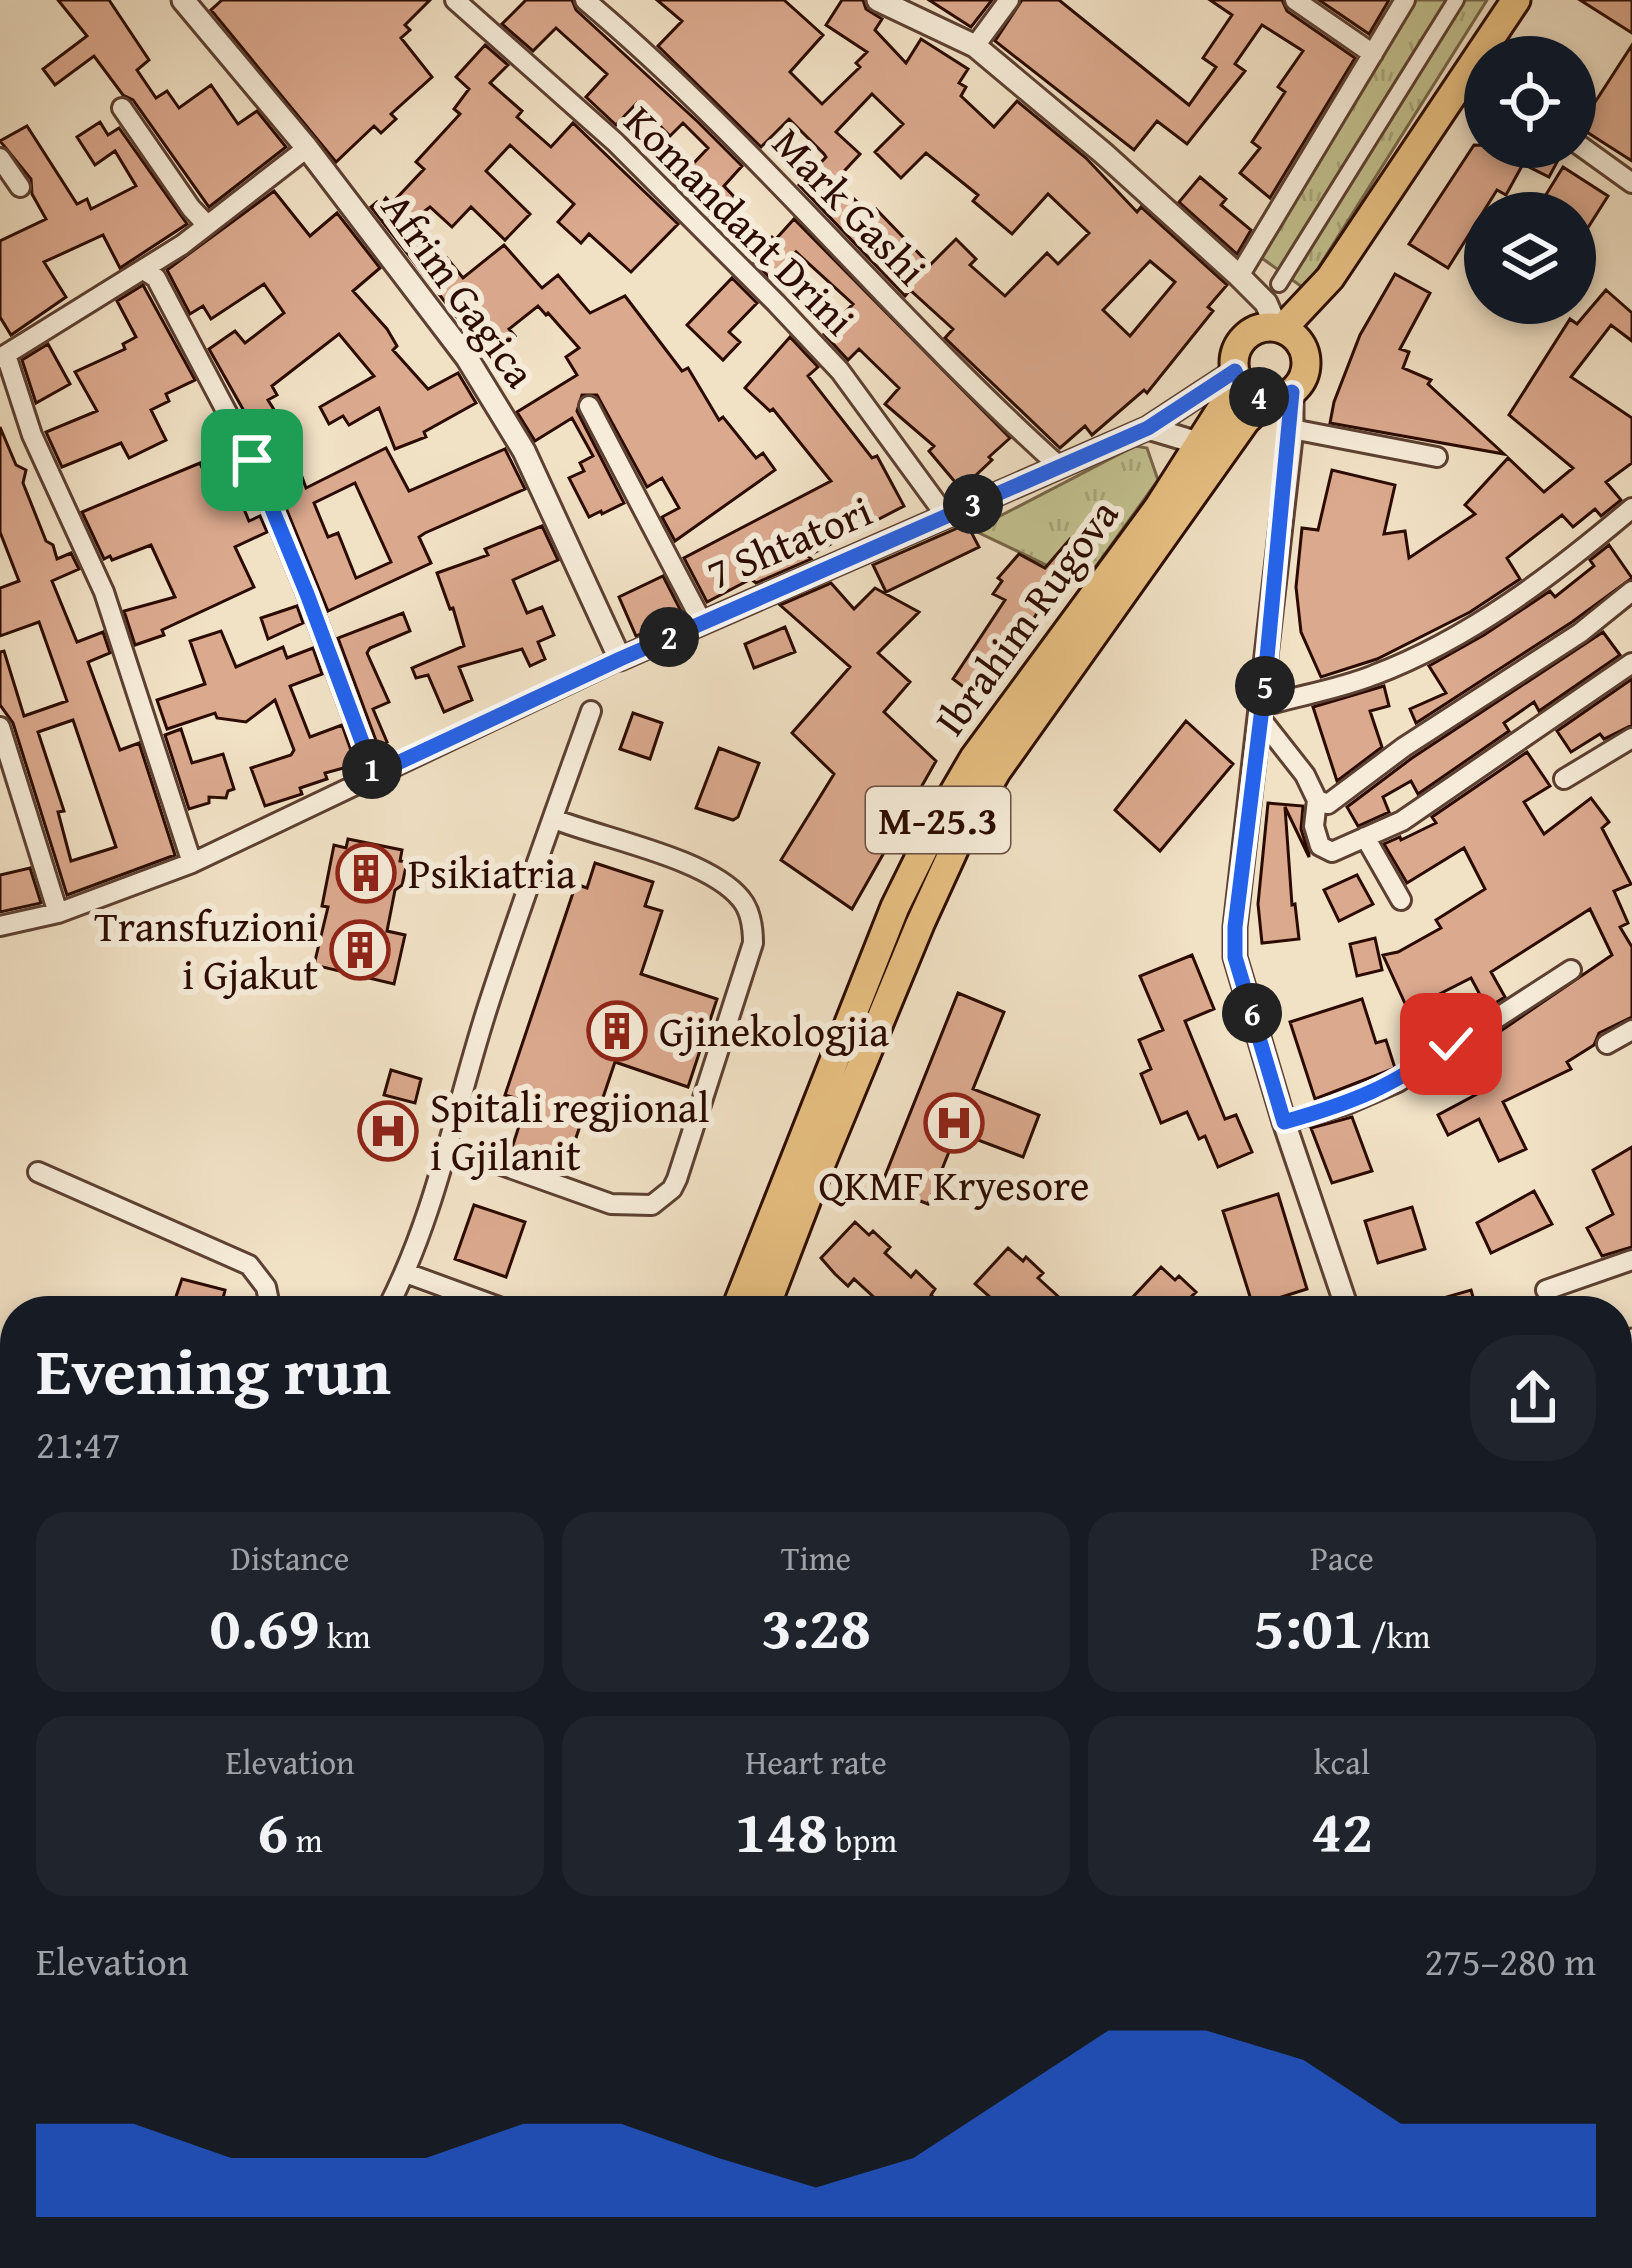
<!DOCTYPE html>
<meta charset="utf-8">
<style>
:root{--surface:#171b24;--page:#20242c;--text:#f1f3f6;--muted:#9ea1a6;--accent:#2563eb}
body{margin:0;font-family:"Gentium Book Plus",serif;background:var(--page);color:var(--text);height:100vh;display:flex;flex-direction:column;font-size:45px;white-space:nowrap}
*{box-sizing:border-box;margin:0}
p{font-size:39px;color:var(--muted)}
.icon{flex:none;width:66px;height:66px;fill:none;stroke:currentColor;stroke-width:2;stroke-linecap:round;stroke-linejoin:round}
.map{position:relative;flex:1;overflow:hidden}
.drawer{position:absolute;left:0px;top:1296px;width:1632px;height:972px;display:flex;flex-direction:column;background:var(--surface);border-radius:48px 48px 0 0;box-shadow:0 6px 18px #0003}
.drawer>*{flex:none}
.tools{position:absolute;left:1464px;top:36px;display:grid;gap:24px}
.tools a{display:grid;place-items:center;width:132px;height:132px;border-radius:50%;background:var(--surface);box-shadow:0 6px 18px #0003;font-size:60px}
.pin{position:absolute;display:grid;place-items:center;width:102px;height:102px;color:#fff;margin:-51px;border-radius:24px;box-shadow:0 6px 18px #0006}
.km{position:absolute;width:60px;height:60px;margin:-30px;border-radius:50%;background:#222;color:#fff;font-size:33px;line-height:60px;text-align:center}
.round{display:grid;place-items:center;flex:none;width:126px;height:126px;border-radius:48px;background:var(--page)}
.headline{display:flex;align-items:center;justify-content:space-between;height:204px;padding:0 36px}
h1{font-size:66px;font-weight:700;line-height:90px}
.metrics{display:grid;grid-template-columns:repeat(3,1fr);gap:18px;height:204px;padding:12px 36px}
.metrics div{display:grid;align-content:center;border-radius:30px;background:var(--page);text-align:center}
.metrics b{font-size:60px;font-weight:700}
.metrics small{font-size:33px;font-weight:400}
.metrics p{font-size:33px}
.chart{height:336px;padding:24px 36px}
.chart p{display:flex;justify-content:space-between}
.chart svg{width:100%;height:216px;margin-top:12px;fill:var(--accent);opacity:.7}
.map>svg:first-child{display:block}
.grass{fill:url(#grass-tufts);stroke:#766648;stroke-width:3}
.building{fill:#dba98e;stroke:#2b0b00;stroke-width:3;fill-rule:evenodd}
.lines{fill:none;stroke-linecap:round;stroke-linejoin:round}
.pedestrian-casing{stroke:#5c4031;stroke-width:20}
.minor-casing{stroke:#5c4031;stroke-width:24}
.tertiary-casing{stroke:#5c4031;stroke-width:27}
.secondary-casing{stroke:#2b0b00;stroke-width:30}
.primary-casing{stroke:#2b0b00;stroke-width:33}
.pedestrian{stroke:#f6ecd9;stroke-width:14}
.minor{stroke:#f6ecd9;stroke-width:18}
.tertiary{stroke:#f6ecd9;stroke-width:21}
.secondary{stroke:#f6ecd9;stroke-width:24}
.primary{stroke:#e8c082;stroke-width:27}
.route-casing{stroke:#fff;stroke-width:24}
.route{stroke:#2563eb;stroke-width:15}
.labels{text-anchor:middle;stroke-width:12;stroke-linejoin:round;paint-order:stroke}
.shield{fill:#f6ecd9;stroke:#684e41;stroke-width:3}
.shield-label{font-size:39px;font-weight:bold;fill:#2b0b00}
.street-label{font-size:42px;fill:#2b0b00;stroke:#f6ecd9}
.poi-label{font-size:42px;fill:#2b0b00;stroke:#f6ecd9;text-anchor:start}
</style>
<div class="map">
<svg width="1632" height="2268" viewBox="0 0 1632 2268">
<defs>
<pattern id="grass-tufts" width="24" height="20" patternUnits="userSpaceOnUse" patternTransform="scale(3)"><rect width="24" height="20" fill="#c2c18f"/><path d="M3 7l-1-3M5 7V3M7 7l1-3M15 17l-1-3M17 17v-4M19 17l1-3" fill="none" stroke="#a7a47a"/></pattern>
</defs>
<rect width="100%" height="100%" fill="#f1e1c5"/>
<filter id="stains"><feTurbulence type="fractalNoise" baseFrequency=".00167" numOctaves="4"/><feColorMatrix values="0 0 0 0 .2 0 0 0 0 .09 0 0 0 0 .02 0 0 0 .5 -.17"/></filter>
<radialGradient id="worn" r=".72"><stop offset=".6" stop-color="#630" stop-opacity="0"/><stop offset="1" stop-color="#630" stop-opacity=".3"/></radialGradient>
<!-- grass -->
<path class="grass" d="M1415,0H1487L1305,289L1256,254Z
M1135,446L1147,448L1158,480L1084,583L973,530Z
M743,2253H947L945,2268H738Z"/>
<!-- building -->
<path class="building" d="M58,0H109L149,60L137,70L156,98L167,91L179,108L211,85L238,124L257,111L286,147L209,207L133,100L123,95L94,56L55,85L43,69L87,36Z
M222,0H430L405,25L410,30L401,38L432,77L391,114L396,119L381,133L374,126L336,162L211,10Z
M526,0H572L576,10L698,122L742,166L724,186L741,204L735,210L767,242L772,237L775,240L794,219L1010,438L989,457L992,460L961,489L929,451L934,446L885,404L899,388L859,349L848,360L824,334L853,304L796,252L772,280L751,259L758,252L751,255L675,183L708,148L683,123L670,136L637,103L616,125L586,97L607,74L556,28L533,51L502,24Z
M657,0H784L823,35L790,72L822,104L860,67L856,63L867,52L826,25L842,0H863L866,9L882,19L875,30L906,63L921,39L968,69L959,83L966,87L961,96L994,127L1017,101L1086,158L1137,212L1141,207L1227,285L1208,307L1213,311L1147,393L1144,390L1092,435L1085,426L1060,448L945,338L953,329L910,290L905,296L799,185L826,157L824,154L789,119L761,147L658,46L682,21ZM872,94L903,124L875,152L901,178L926,153L978,195L973,201L1012,234L1048,194L1089,233L1058,264L1047,253L1005,296L970,265L976,259L956,239L930,265L876,209L870,214L835,181L860,154L836,132ZM1150,261L1175,282L1130,336L1103,310Z
M929,0H992L971,27Z
M1022,0H1059L1189,105L1216,67L1203,58L1232,15L1210,0H1282L1287,11L1355,58L1270,198L1240,173L1260,148L1252,142L1285,92L1278,87L1303,51L1262,25L1235,64L1245,71L1187,144L1157,121L1134,150L995,41Z
M1319,0H1389L1369,34Z
M1580,0H1632V33Z
M485,45L508,65L490,83L522,111L517,117L551,147L573,123L678,224L631,272L589,234L581,243L558,222L574,204L510,145L486,171L530,214L505,240L471,207L452,227L430,207L405,226L436,266L447,258L463,278L504,245L542,288L558,275L590,313L625,296L682,371L688,368L719,420L723,417L756,458L763,453L775,470L675,541L662,517L679,508L662,478L647,487L597,395H582L577,411L624,503L602,514L601,511L589,517L569,478L584,471L580,463L593,456L572,418L535,441L517,412L577,375L566,357L579,348L548,313L546,315L538,306L509,329L515,336L488,357L371,207L377,202L381,205L386,198L391,204L424,169L416,162L460,114L454,109L469,89L456,77Z
M1632,45V161L1579,127Z
M100,122L108,135L119,128L187,224L120,268L103,235L44,262L66,297L11,335L0,317V241L46,219L32,194L31,179L0,141L27,126L77,204L87,199L91,209L136,186L115,151L95,165L77,137Z
M1474,145L1564,149L1549,177L1523,164L1506,195L1497,190L1448,268L1409,244Z
M1563,167L1608,196L1575,248V213H1551L1539,206Z
M1200,177L1226,199L1221,205L1251,230L1237,254L1179,202Z
M274,191L310,236L337,213L380,268L353,291L387,329L397,346L393,350L428,389L458,373L476,403L424,432L426,437L395,449L379,408L349,425L343,416L329,424L320,407L374,376L339,334L272,386L277,395L268,400L283,424L306,488L386,448L409,491L505,449L525,489L425,533L419,537L431,563L328,611L253,427L209,349L235,331L245,343L284,313L264,284L211,319L203,306L190,314L167,270ZM355,483L391,562L356,578L338,533L328,537L314,503Z
M1395,274L1430,293L1400,349L1409,352L1403,368L1431,380L1428,384L1504,454L1330,423L1334,402L1360,335Z
M732,278L757,303L729,332L740,342L723,360L687,325Z
M143,285L195,380L166,394L169,401L151,410L166,440L129,458L121,443L62,467L46,432L97,411L75,372L125,349L123,344L136,337L117,301Z
M1606,290L1632,313V341L1611,325L1571,377L1632,418V463L1606,482L1621,500L1601,516L1595,509L1573,527L1562,515L1507,558L1520,579L1470,612L1377,659L1321,677L1301,632L1296,587L1302,528L1318,530L1332,470L1395,485L1384,534L1405,531L1409,558L1475,514L1465,505L1508,458L1544,492L1573,468L1509,415L1570,319L1577,324Z
M790,337L818,367L808,376L872,458L877,456L904,506L808,556L811,559L756,583L751,579L707,602L684,558L831,481L773,409L770,411L745,388Z
M48,344L70,384L36,403L22,360Z
M0,427L16,465L26,470L23,483L46,541L53,545L57,559L71,553L79,569L52,581L77,642L103,632L110,653L88,662L120,750L139,743L175,855L67,895L13,723L0,705V652L4,651L24,716L67,701L39,622L0,636V588L19,581L0,532ZM73,720L116,847L71,861L58,812L64,811L38,732Z
M234,455L247,484L236,490L249,521L260,516L267,532L235,547L254,587L162,630L164,635L135,645L124,611L175,597L151,545L112,560L110,556L104,559L82,512L200,463L203,470Z
M967,524L979,547L886,592L873,565Z
M542,526L558,560L513,580L527,613L542,607L554,635L538,642L545,659L530,666L522,649L459,667L472,700L444,712L428,675L416,678L412,668L464,646L453,608L450,609L437,573L488,555L485,549Z
M1070,539L1077,544L1030,625L1034,628L985,703L953,679L1005,600L993,594L1002,581L998,578L1019,554L1045,568Z
M1609,545L1632,578L1572,622L1416,723L1410,709L1446,693L1429,666L1484,635L1550,591L1555,597L1594,566L1590,560Z
M663,576L683,615L636,636L619,597Z
M831,583L854,609L875,588L919,612L878,653L910,682L884,712L936,761L852,909L781,860L834,774L792,733L850,667L780,605Z
M297,606L303,623L268,639L261,618Z
M403,613L410,631L370,648L367,653L389,702L373,709L387,742L378,746L338,638Z
M785,627L795,652L754,668L745,644Z
M221,631L236,667L283,647L287,658L313,648L322,674L290,686L310,737L342,725L354,759L351,766L325,773L327,779L300,788L302,794L265,806L251,768L291,755L294,750L275,700L246,722L217,718L215,713L167,729L157,700L205,684L190,641Z
M1603,632L1620,655L1539,711L1534,702L1504,723L1509,731L1418,794L1411,781L1383,797L1389,812L1358,826L1347,807L1412,758Z
M1632,679V725L1604,739L1600,734L1571,752L1557,731Z
M1384,686L1389,706L1370,711L1382,747L1337,781L1313,707Z
M633,713L662,723L650,759L620,749Z
M1186,721L1233,764L1160,851L1115,810Z
M181,729L192,763L223,754L234,789L228,791L226,798L209,797V803L189,809L165,735Z
M719,748L759,763L738,817L733,820L696,808Z
M1527,752L1550,786L1524,802L1544,834L1591,798L1609,822L1602,828L1631,884L1614,891L1628,923L1620,927L1632,947V1017L1599,1033L1594,1045L1567,1062L1571,1069L1503,1102L1526,1149L1499,1161L1479,1119L1448,1135L1438,1115L1479,1093L1477,1080L1464,1056L1612,955L1590,909L1491,972L1505,997L1487,1008L1471,978L1408,1010L1383,955L1398,952L1441,928L1436,920L1485,889L1464,848L1407,883L1384,844L1400,837L1401,840L1436,823L1432,817Z
M1268,803L1303,806L1301,829L1309,854V857L1285,807L1292,905L1295,904L1299,939L1262,943L1258,904Z
M348,839L402,850L400,861L407,862L402,885L395,890L387,931L405,935L394,984L314,965L328,907L322,906L334,845L346,848Z
M595,863L653,882L645,906L662,911L641,974L717,999L688,1087L615,1062L593,1127L581,1123L564,1173L510,1154L520,1123L511,1120L518,1099L505,1095L576,884L587,888Z
M30,868L41,903L0,912V875Z
M1357,875L1373,904L1339,921L1324,890Z
M1375,938L1382,970L1357,976L1350,944Z
M1192,955L1214,1009L1185,1021L1225,1119L1236,1115L1252,1152L1218,1167L1205,1136L1199,1139L1187,1112L1161,1123L1141,1074L1151,1069L1139,1040L1163,1030L1140,976Z
M958,993L1004,1012L973,1089L1039,1115L1023,1157L957,1132L928,1204L881,1186Z
M1362,999L1376,1043L1386,1040L1395,1068L1315,1099L1290,1022Z
M391,1070L421,1079L415,1103L384,1095Z
M1352,1117L1372,1171L1332,1183L1311,1128Z
M1632,1147V1247L1602,1256L1587,1228L1613,1214L1593,1170Z
M1534,1191L1552,1224L1491,1253L1477,1223Z
M1278,1194L1307,1289L1253,1306L1223,1211Z
M474,1205L525,1222L506,1277L455,1259Z
M1412,1207L1425,1249L1378,1263L1365,1221Z
M855,1222L869,1235L873,1231L890,1247L885,1253L911,1277L916,1271L935,1289L931,1295L949,1311H889L854,1279L848,1286L835,1274L821,1258Z
M1008,1248L1023,1261L1026,1257L1043,1273L1038,1278L1074,1311H999L987,1300L990,1297L975,1284Z
M1161,1267L1175,1280L1179,1276L1196,1292L1191,1297L1206,1311H1145L1131,1299Z
M182,1279L225,1290L220,1311H171Z
M1471,1290L1477,1311H1416L1415,1306Z"/>
<g class="lines">
<defs>
<path id="pedestrian" d="M1279,284L1456,0"/>
<path id="minor" d="M455,0L615,142L776,303L840,371L946,516
M585,0C755,143 894,318 1059,466
M1295,0L1373,54
M975,46L1009,0
M122,108L191,208L206,224
M1575,142L1632,183
M0,158L20,187
M144,270L156,278L252,460L307,594L374,774
M1239,276L1405,0
M6,355L32,435L104,592L192,863
M0,358L182,245L307,148
M589,406L702,622
M1292,429L1437,457
M1263,700L1274,703C1307,694 1342,688 1374,675C1470,639 1554,574 1632,508
M1261,719L1305,775L1317,800L1328,804L1404,747L1580,633L1632,591
M0,727L58,913
M1564,779L1632,738
M1317,800L1314,826L1320,846L1332,852L1402,821L1632,663
M1365,837L1401,900
M0,926L58,913L192,863L620,659
M1607,1044L1632,1030
M1284,1122L1345,1105L1398,1082L1571,970
M448,1146L611,1204L652,1205L672,1189L677,1179L753,943C753,928 751,911 741,899C708,858 604,839 554,819
M38,1172L249,1265L266,1287L271,1311
M406,1273L510,1311
M1546,1290L1632,1260
M386,1311C436,1216 455,1108 488,1006C520,907 556,809 591,711
M1617,1562L1632,1558
M0,1665L15,1662
M0,2133L15,2132"/>
<path id="tertiary" d="M183,0L307,148L467,358L524,451L620,659L1148,428L1198,443
M878,0L975,46L1103,153L1239,276L1266,303L1276,326
M1292,392V429L1235,927V957L1284,1122L1348,1311
M1148,428L1235,371
M1617,1345L1632,1340
M1617,2186L1632,2244"/>
<path id="secondary" d="M962,2268L964,2253"/>
<path id="primary" d="M1234 363a36 36 0 1 1 72 0a36 36 0 1 1-72 0Z
M1282,329L1330,278L1516,0
M735,1311L895,907L939,818L974,758L1158,508L1239,381
M764,1311L813,1183L920,924L963,830L996,772L1246,420L1269,399
M345,2268L351,2253
M370,2268L377,2253"/>
</defs>
<!-- pedestrian casing -->
<use href="#pedestrian" class="pedestrian-casing"/>
<!-- minor casing -->
<use href="#minor" class="minor-casing"/>
<!-- tertiary casing -->
<use href="#tertiary" class="tertiary-casing"/>
<!-- secondary casing -->
<use href="#secondary" class="secondary-casing"/>
<!-- primary casing -->
<use href="#primary" class="primary-casing"/>
<!-- pedestrian -->
<use href="#pedestrian" class="pedestrian"/>
<!-- minor -->
<use href="#minor" class="minor"/>
<!-- tertiary -->
<use href="#tertiary" class="tertiary"/>
<!-- secondary -->
<use href="#secondary" class="secondary"/>
<!-- primary -->
<use href="#primary" class="primary"/>
</g>
<g class="lines">
<defs>
<path id="route" d="M252,460L307,594L374,774L620,659L1148,428L1235,371C1245,398 1268,404 1292,392L1263,700L1235,927V957L1284,1122C1355,1102 1391,1087 1451,1044"/>
</defs>
<!-- route casing -->
<use href="#route" class="route-casing"/>
<!-- route -->
<use href="#route" class="route"/>
</g>
<!-- icons -->
<defs>
<symbol id="building-ring" viewBox="-11 -11 22 22"><circle r="9.5" fill="#f6ecd9" stroke="#8f2418" stroke-width="1.5"/><path d="M-4-6H4V6H1V3H-1V6H-4ZM-2.5-4.3h1.7v1.8h-1.7ZM.8-4.3h1.7v1.8H.8ZM-2.5-1h1.7V.8h-1.7ZM.8-1h1.7V.8H.8Z" fill="#8f2418"/></symbol>
<symbol id="hospital-ring" viewBox="-11 -11 22 22"><circle r="9.5" fill="#f6ecd9" stroke="#8f2418" stroke-width="1.5"/><path d="M-5-5h3v3.5h4V-5h3V5h-3V1.5h-4V5h-3Z" fill="#8f2418"/></symbol>
</defs>
<g fill-rule="evenodd">
<use href="#building-ring" x="333" y="840" width="66" height="66"/>
<use href="#building-ring" x="327" y="917" width="66" height="66"/>
<use href="#building-ring" x="584" y="998" width="66" height="66"/>
<use href="#hospital-ring" x="921" y="1090" width="66" height="66"/>
<use href="#hospital-ring" x="355" y="1098" width="66" height="66"/>
</g>
<g class="labels">
<!-- shield labels -->
<rect class="shield" x="866" y="787" width="144" height="66" rx="9"/>
<g class="shield-label">
<text x="938" y="834">M-25.3</text>
</g>
<!-- street labels -->
<g class="street-label">
<text transform="translate(850 206) rotate(46)" y="15">Mark Gashi</text>
<text transform="translate(740 220) rotate(45)" y="15">Komandant Drini</text>
<text transform="translate(459 290) rotate(54)" y="15">Afrim Gagica</text>
<text transform="translate(789 542) rotate(-23)" y="15">7 Shtatori</text>
<text transform="translate(1026 617) rotate(-54)" y="15">Ibrahim Rugova</text>
</g>
<!-- poi labels -->
<g class="poi-label">
<text x="408" y="888">Psikiatria</text>
<text x="318" y="941" text-anchor="end">Transfuzioni<tspan x="318" dy="48">i Gjakut</tspan></text>
<text x="659" y="1046">Gjinekologjia</text>
<text x="430" y="1122">Spitali regjional<tspan x="430" dy="48">i Gjilanit</tspan></text>
<text x="954" y="1200" text-anchor="middle">QKMF Kryesore</text>
</g>
</g>
<rect width="100%" height="100%" filter="url(#stains)"/>
<rect width="100%" height="100%" fill="url(#worn)"/>
</svg>
<div class="tools">
<a><svg class="icon" aria-label="locate" viewBox="0 0 24 24"><circle cx="12" cy="12" r="6"/><path d="M12 2v4M12 18v4M2 12h4M18 12h4"/></svg></a>
<a><svg class="icon" aria-label="layers" viewBox="0 0 24 24"><path d="M12 4l9 5-9 5-9-5zM3 14l9 5 9-5"/></svg></a>
</div>
<div class="pin" style="left:252px;top:460px;background:#1e9e55"><svg class="icon" aria-label="arrive" viewBox="0 0 24 24"><path d="M6 21V4h12l-3 4 3 4H6"/></svg></div>
<div class="pin" style="left:1451px;top:1044px;background:#d93025"><svg class="icon" aria-label="check" viewBox="0 0 24 24"><path d="M5 12l5 5 9-10"/></svg></div>
<b class="km" style="left:372px;top:769px">1</b>
<b class="km" style="left:669px;top:637px">2</b>
<b class="km" style="left:973px;top:504px">3</b>
<b class="km" style="left:1259px;top:397px">4</b>
<b class="km" style="left:1265px;top:686px">5</b>
<b class="km" style="left:1252px;top:1013px">6</b>
<section class="drawer">
<div class="headline"><div><h1>Evening run</h1><p>21:47</p></div><a class="round"><svg class="icon" aria-label="share" viewBox="0 0 24 24"><path d="M12 15V3M7 8l5-5 5 5M5 13v7h14v-7"/></svg></a></div>
<div class="metrics">
<div><p>Distance</p><b>0.69<small> km</small></b></div>
<div><p>Time</p><b>3:28</b></div>
<div><p>Pace</p><b>5:01<small> /km</small></b></div>
</div>
<div class="metrics">
<div><p>Elevation</p><b>6<small> m</small></b></div>
<div><p>Heart rate</p><b>148<small> bpm</small></b></div>
<div><p>kcal</p><b>42</b></div>
</div>
<div class="chart"><p><span>Elevation</span>275–280 m</p>
<svg viewBox="0 0 160 44" preserveAspectRatio="none"><path d="M0 44V25L10 25L20 32L30 32L40 32L50 25L60 25L70 32L80 38L90 32L100 19L110 6L120 6L130 12L140 25L150 25L160 25V44z"/></svg>
</div>
</section>
</div>
